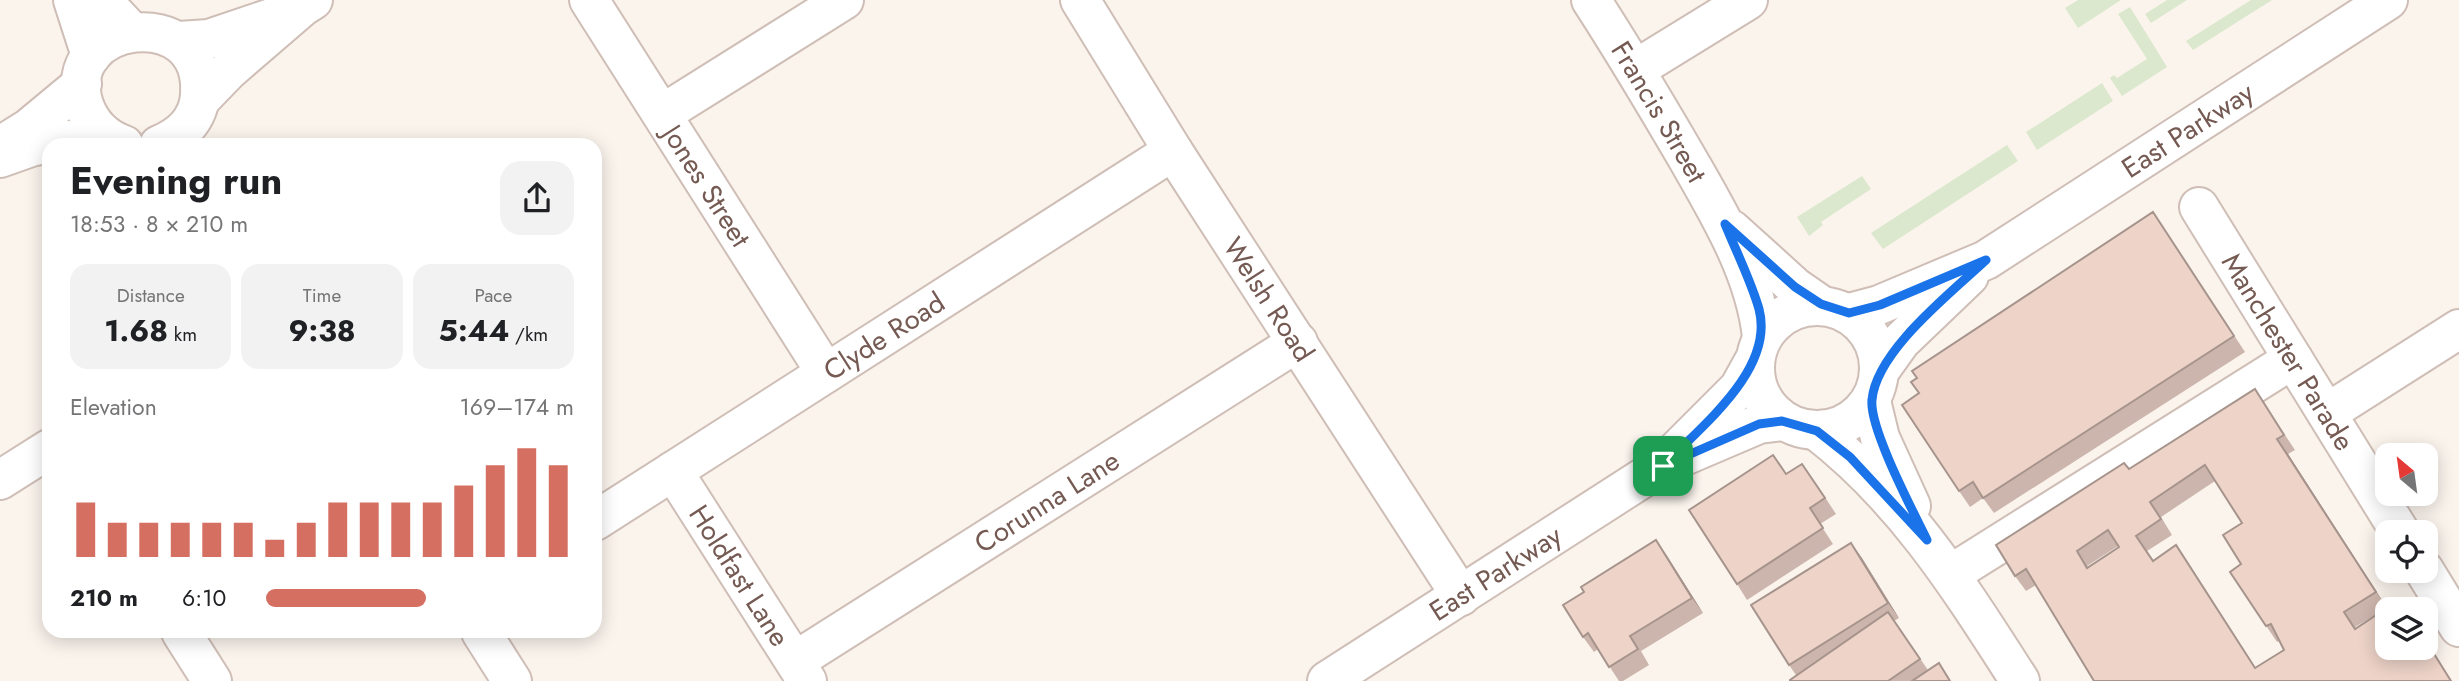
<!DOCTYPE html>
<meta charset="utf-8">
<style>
:root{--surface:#fff;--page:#f2f2f2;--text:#202124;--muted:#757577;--accent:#d56f62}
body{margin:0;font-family:Jost,sans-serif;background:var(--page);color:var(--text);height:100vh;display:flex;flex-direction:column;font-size:26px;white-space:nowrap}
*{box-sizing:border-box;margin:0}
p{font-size:23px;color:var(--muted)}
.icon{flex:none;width:38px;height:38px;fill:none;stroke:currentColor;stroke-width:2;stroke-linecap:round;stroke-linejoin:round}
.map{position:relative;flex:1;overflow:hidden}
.details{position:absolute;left:42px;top:138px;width:560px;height:500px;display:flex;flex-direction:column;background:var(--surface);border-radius:21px;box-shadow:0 4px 18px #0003}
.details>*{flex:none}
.needle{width:46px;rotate:331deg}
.buttons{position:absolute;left:2375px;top:443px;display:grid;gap:14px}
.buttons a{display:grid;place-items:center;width:63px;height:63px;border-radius:14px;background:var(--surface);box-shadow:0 4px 18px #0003;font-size:35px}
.pin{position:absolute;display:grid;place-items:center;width:60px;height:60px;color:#fff;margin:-30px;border-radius:14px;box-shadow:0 4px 10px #0006}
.round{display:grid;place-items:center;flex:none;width:74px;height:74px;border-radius:21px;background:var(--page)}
.summary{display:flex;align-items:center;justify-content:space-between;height:119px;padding:0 28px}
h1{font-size:38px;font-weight:700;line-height:52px}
.metrics{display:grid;grid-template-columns:repeat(3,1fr);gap:10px;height:119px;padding:7px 28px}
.metrics div{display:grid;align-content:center;border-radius:18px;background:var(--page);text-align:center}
.metrics b{font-size:30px;font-weight:700}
.metrics small{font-size:19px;font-weight:400}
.metrics p{font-size:19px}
.chart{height:196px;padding:14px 28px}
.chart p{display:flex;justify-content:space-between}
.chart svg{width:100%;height:126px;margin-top:7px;stroke:var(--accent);stroke-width:6}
ul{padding:0 28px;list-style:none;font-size:23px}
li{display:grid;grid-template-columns:112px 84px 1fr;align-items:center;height:52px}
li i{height:18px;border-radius:9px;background:var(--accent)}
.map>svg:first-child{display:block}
.green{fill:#dbe8cd}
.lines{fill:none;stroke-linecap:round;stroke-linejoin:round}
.minor-casing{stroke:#cfbeb6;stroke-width:42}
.minor{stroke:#fff;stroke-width:38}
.wall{fill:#ccb5ac;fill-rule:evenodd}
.shaded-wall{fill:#a6948c}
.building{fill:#edd3c8;stroke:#a6948c;stroke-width:2;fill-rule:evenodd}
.route-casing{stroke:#fff;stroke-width:14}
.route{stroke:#1a73e8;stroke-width:9}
.labels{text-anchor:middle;stroke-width:7;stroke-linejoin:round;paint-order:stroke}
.street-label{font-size:28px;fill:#745a52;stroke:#fef9f4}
</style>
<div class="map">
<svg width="2459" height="681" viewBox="0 0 2459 681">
<rect width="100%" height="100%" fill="#fbf4ed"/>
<!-- green -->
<path class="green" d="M2078,0H2121L2078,28L2065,8Z
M2167,0H2187L2151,23L2145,14Z
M2251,0H2272L2193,50L2186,41Z
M2130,7L2167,67L2122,96L2110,78L2114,75L2117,78L2147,59L2118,14Z
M2102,83L2113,101L2037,150L2026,132Z
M2007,145L2018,161L1883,249L1871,233Z
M1862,176L1871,189L1821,222L1823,225L1809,236L1797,217Z"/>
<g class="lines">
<defs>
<g id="minor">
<path d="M73,0L91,56"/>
<path d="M102,0L130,30"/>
<path id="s1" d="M589,0L826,373"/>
<path id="s2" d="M1080,0L1173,151L1461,596"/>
<path id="s3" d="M1591,0C1624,51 1655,103 1686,156C1718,212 1755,272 1762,337"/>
<path d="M179,41L209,39L280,15"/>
<path d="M1636,69L1748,0"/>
<path d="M200,100L229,70L302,7L313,0"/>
<path d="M662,114L844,0"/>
<path d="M2,145L29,128L82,84"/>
<path d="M124,145C104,138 91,125 84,105C57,21 206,0 200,94C199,119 181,136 159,145"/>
<path d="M0,158L31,147L64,140L113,141"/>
<path id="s4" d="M2199,207L2400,532"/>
<path d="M1732,230L1795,287L1821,305"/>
<circle cx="1817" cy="368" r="62"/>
<path id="s5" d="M1849,313L1879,305L1986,260L2388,0"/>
<path d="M1881,369L1901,341L1969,276"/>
<path d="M1871,401L1880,438L1911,506"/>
<path d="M2327,413L2459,329"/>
<path d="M1817,431C1906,500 1960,588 2020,681"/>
<path d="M1676,451L1739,388L1754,361"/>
<path id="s6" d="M673,471L807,681"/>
<path d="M0,480L49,449"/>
<path id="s7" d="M595,521L1173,151"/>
<path d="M2424,570L2459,627"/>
<path d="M1951,574L2293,359"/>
<path d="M181,632L212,681"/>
<path d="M481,632L512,681"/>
<path id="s8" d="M795,661L1298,342"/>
<path id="s9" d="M1327,681L1663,465L1759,424L1782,421"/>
</g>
</defs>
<!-- minor casing -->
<use href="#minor" class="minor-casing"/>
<!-- minor -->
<use href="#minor" class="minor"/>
</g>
<!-- wall -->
<path class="wall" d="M2153,212L2245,352L1994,513L1983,498L1970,507L1959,491L1919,393L1917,378Z
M2265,405L2295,450L2288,454L2387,608L2355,627L2356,628L2452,681H2094L2036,585L2026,591L2015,576L2129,469ZM2215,481L2242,523L2241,564L2230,572L2277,642L2279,641L2284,650L2255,668L2176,545L2153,561L2147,551L2172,535L2161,517ZM2118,546L2119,547L2088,567L2087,566Z
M1786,474L1813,479L1836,514L1820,524L1833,544L1747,600L1737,584Z
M1851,543L1899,618L1894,621L1928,670L1951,681H1790L1796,675L1789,665Z
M1667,556L1703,613L1641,651L1649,665L1623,681H1619L1598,649L1594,652L1583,637Z"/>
<!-- shaded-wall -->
<path class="shaded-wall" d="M2277,439L2288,454L2387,608L2376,592Z
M1656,540L1667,556L1703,613L1692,598Z
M1851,543L1862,558L1899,618L1888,603Z
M2176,545L2187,561L2264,681L2255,668Z"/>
<!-- building -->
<path class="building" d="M2153,212L2234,336L1983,498L1973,482L1959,491L1902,405L1919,393L1911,382L1917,378L1912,371Z
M2255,389L2284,435L2277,439L2376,592L2344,612L2355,629L2399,600L2405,609H2387V648H2426V641L2451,681H2094L2026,569L2015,576L1996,545L2124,463L2129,469ZM2205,465L2242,523L2223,535L2241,564L2230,572L2266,626L2271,624L2284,650L2255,668L2176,545L2153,561L2136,536L2161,519L2150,502ZM2108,530L2119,547L2087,568L2077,551Z
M1773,455L1786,474L1802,464L1825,498L1810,508L1823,528L1737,584L1689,510Z
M1656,540L1692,598L1630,636L1638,649L1609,667L1588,633L1583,637L1563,605L1584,592L1581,587Z
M1851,543L1888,603L1789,665L1751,605Z
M1888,612L1920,659L1888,681H1790V680Z
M1939,663L1950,681H1912Z"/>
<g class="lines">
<defs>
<path id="route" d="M1725,224L1795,287L1821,304L1849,313L1880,305L1986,260C1951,293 1876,351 1872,400C1869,428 1913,511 1927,540L1850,457L1817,431L1782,421L1759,424L1663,466C1701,426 1775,370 1759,309C1751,281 1736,251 1725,224Z"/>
</defs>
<!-- route casing -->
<use href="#route" class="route-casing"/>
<!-- route -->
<use href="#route" class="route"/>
</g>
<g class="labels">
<!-- street labels -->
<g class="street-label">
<text dy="10" stroke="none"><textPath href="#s3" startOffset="131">Francis Street</textPath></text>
<text dy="10" stroke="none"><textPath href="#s5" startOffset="387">East Parkway</textPath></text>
<text dy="10" stroke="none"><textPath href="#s1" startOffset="220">Jones Street</textPath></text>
<text dy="10" stroke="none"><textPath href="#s2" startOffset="354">Welsh Road</textPath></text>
<text dy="10" stroke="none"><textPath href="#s7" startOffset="343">Clyde Road</textPath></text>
<text dy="10" stroke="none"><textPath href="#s4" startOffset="170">Manchester Parade</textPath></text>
<text dy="10" stroke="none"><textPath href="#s8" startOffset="298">Corunna Lane</textPath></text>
<text dy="10" stroke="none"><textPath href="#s9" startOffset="200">East Parkway</textPath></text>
<text dy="10" stroke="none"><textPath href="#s6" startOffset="124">Holdfast Lane</textPath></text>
</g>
</g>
</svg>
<div class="buttons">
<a><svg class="needle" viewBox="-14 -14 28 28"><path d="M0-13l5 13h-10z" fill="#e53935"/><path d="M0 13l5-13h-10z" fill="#757577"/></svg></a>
<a><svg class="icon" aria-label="locate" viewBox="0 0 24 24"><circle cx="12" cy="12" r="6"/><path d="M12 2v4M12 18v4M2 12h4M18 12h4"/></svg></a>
<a><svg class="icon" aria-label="layers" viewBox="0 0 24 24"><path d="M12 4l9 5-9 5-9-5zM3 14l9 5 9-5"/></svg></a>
</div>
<div class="pin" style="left:1663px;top:466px;background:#1e9e55"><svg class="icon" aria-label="arrive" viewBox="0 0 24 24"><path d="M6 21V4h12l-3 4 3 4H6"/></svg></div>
<section class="details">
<div class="summary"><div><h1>Evening run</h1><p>18:53 · 8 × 210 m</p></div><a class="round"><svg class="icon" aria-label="share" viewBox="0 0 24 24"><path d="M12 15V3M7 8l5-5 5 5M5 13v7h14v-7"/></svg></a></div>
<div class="metrics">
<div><p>Distance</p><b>1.68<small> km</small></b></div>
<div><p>Time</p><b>9:38</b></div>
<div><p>Pace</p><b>5:44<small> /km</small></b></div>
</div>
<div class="chart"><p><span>Elevation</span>169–174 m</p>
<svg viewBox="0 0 160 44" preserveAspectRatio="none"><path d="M5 44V25M15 44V32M25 44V32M35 44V32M45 44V32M55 44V32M65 44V38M75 44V32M85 44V25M95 44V25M105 44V25M115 44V25M125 44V19M135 44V12M145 44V6M155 44V12"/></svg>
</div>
<ul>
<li><b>210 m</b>6:10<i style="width:52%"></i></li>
</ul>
</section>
</div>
